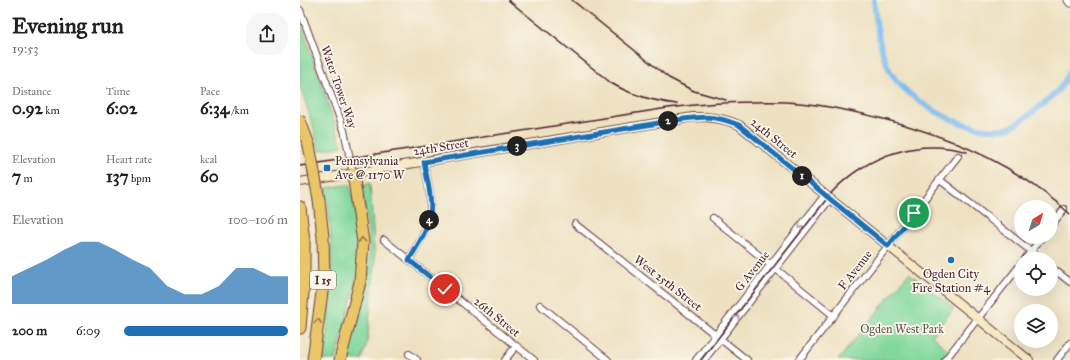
<!DOCTYPE html>
<meta charset="utf-8">
<style>
:root{--surface:#fff;--page:#f6f6f6;--text:#202124;--muted:#757577;--accent:#1f6fb2}
body{margin:0;font-family:"IM FELL Great Primer",serif;background:var(--page);color:var(--text);height:100vh;display:flex;flex-direction:column;font-size:15px;white-space:nowrap}
*{box-sizing:border-box;margin:0}
p{font-size:13px;color:var(--muted)}
.icon{flex:none;width:22px;height:22px;fill:none;stroke:currentColor;stroke-width:2;stroke-linecap:round;stroke-linejoin:round}
.map{position:relative;flex:1;overflow:hidden}
.sheet{display:flex;flex-direction:column;background:var(--surface);width:300px}
.sheet>*{flex:none}
.needle{width:26px;rotate:38deg}
.buttons{position:absolute;left:714px;top:200px;display:grid;gap:8px}
.buttons a{display:grid;place-items:center;width:44px;height:44px;border-radius:50%;background:var(--surface);box-shadow:0 4px 16px #0002;font-size:20px}
.pin{position:absolute;display:grid;place-items:center;width:34px;height:34px;color:#fff;margin:-17px;border:2px solid #fff;border-radius:50%;box-shadow:0 1px 4px #0007}
.km{position:absolute;width:20px;height:20px;margin:-10px;border-radius:50%;background:#222;color:#fff;font-size:11px;line-height:20px;text-align:center}
.round{display:grid;place-items:center;flex:none;width:42px;height:42px;border-radius:16px;background:var(--page)}
.overview{display:flex;align-items:center;justify-content:space-between;height:68px;padding:0 12px}
h1{font-size:22px;font-weight:700;line-height:30px}
.stats{display:grid;grid-template-columns:repeat(3,1fr);gap:6px;height:68px;padding:4px 12px}
.stats div{display:grid;align-content:center}
.stats b{font-size:17px;font-weight:700}
.stats small{font-size:11px;font-weight:400}
.stats p{font-size:11px}
.chart{height:112px;padding:8px 12px}
.chart p{display:flex;justify-content:space-between}
.chart svg{width:100%;height:72px;margin-top:4px;fill:var(--accent);opacity:.7}
ul{padding:0 12px;list-style:none;font-size:13px}
li{display:grid;grid-template-columns:64px 48px 1fr;align-items:center;height:30px}
li i{height:10px;border-radius:5px;background:var(--accent)}
main{display:flex;flex:1;min-height:0}
.map>svg:first-child{display:block}
.green{fill:#82d89c;stroke:#667c64}
.lines{fill:none;stroke-linecap:round;stroke-linejoin:round}
.canal{stroke:#7dbbf0;stroke-width:5.5}
.minor-casing{stroke:#623c42;stroke-width:8}
.tertiary-casing{stroke:#623c42;stroke-width:9}
.secondary-casing{stroke:#623c42;stroke-width:10}
.motorway-casing{stroke:#623c42;stroke-width:13}
.minor{stroke:#fff;stroke-width:6}
.tertiary{stroke:#fff;stroke-width:7}
.secondary{stroke:#f6e9c3;stroke-width:8}
.motorway{stroke:#e9c769;stroke-width:11}
.rail{stroke:#4a1f2b;stroke-width:1.5}
.motorway-bridge-casing{stroke:#623c42;stroke-width:13;stroke-linecap:butt}
.motorway-bridge{stroke:#e9c769;stroke-width:11}
.oneway{stroke:#ae9aa0}
.oneway2{stroke:#9a734a}
.route-casing{stroke:#fff;stroke-width:8}
.route{stroke:#1f6fb2;stroke-width:5}
.poi-dot{fill:#1f6fb2;stroke:#fbf7ec;stroke-width:1.5}
.labels{text-anchor:middle;stroke-width:3.5;stroke-linejoin:round;paint-order:stroke}
.shield{fill:#fbf7ec;stroke:#7f6065;stroke-width:1}
.shield-label{font-size:11px;font-weight:bold;fill:#4a1f2b}
.street-label{font-size:12px;fill:#4a1f2b;stroke:#fbf7ec}
.poi-label{font-size:12px;fill:#4a1f2b;stroke:#fbf7ec;text-anchor:start}
.park-label{font-size:12px;fill:#5b564d;stroke:#fbf7ec}
</style>
<main>
<section class="sheet">
<div class="overview"><div><h1>Evening run</h1><p>19:53</p></div><a class="round"><svg class="icon" aria-label="share" viewBox="0 0 24 24"><path d="M12 15V3M7 8l5-5 5 5M5 13v7h14v-7"/></svg></a></div>
<div class="stats">
<div><p>Distance</p><b>0.92<small> km</small></b></div>
<div><p>Time</p><b>6:02</b></div>
<div><p>Pace</p><b>6:34<small> /km</small></b></div>
</div>
<div class="stats">
<div><p>Elevation</p><b>7<small> m</small></b></div>
<div><p>Heart rate</p><b>137<small> bpm</small></b></div>
<div><p>kcal</p><b>60</b></div>
</div>
<div class="chart"><p><span>Elevation</span>100–106 m</p>
<svg viewBox="0 0 160 44" preserveAspectRatio="none"><path d="M0 44V27L10 22L20 17L30 11L40 6L50 6L60 11L70 17L80 22L90 33L100 38L110 38L120 33L130 22L140 22L150 27L160 27V44z"/></svg>
</div>
<ul>
<li><b>200 m</b>6:09<i style="width:100%"></i></li>
</ul>
</section>
<div class="map">
<svg width="770" height="360" viewBox="0 0 770 360">
<rect width="100%" height="100%" fill="#fbf7ec"/>
<filter id="ink" filterUnits="userSpaceOnUse"><feTurbulence type="fractalNoise" baseFrequency=".025" numOctaves="2"/><feDisplacementMap in="SourceGraphic" scale="8" xChannelSelector="R" yChannelSelector="G"/><feConvolveMatrix kernelMatrix="1 2 1 2 8 2 1 2 1" color-interpolation-filters="sRGB"/></filter>
<filter id="wash" filterUnits="userSpaceOnUse"><feTurbulence type="fractalNoise" baseFrequency=".012" numOctaves="4" result="noise"/><feDisplacementMap in="SourceGraphic" scale="16" xChannelSelector="R" yChannelSelector="G"/><feGaussianBlur stdDeviation="0.9" result="paint"/><feColorMatrix in="noise" values="0 0 0 0 0 0 0 0 0 0 0 0 0 0 0 0 0 1.4 0 .05"/><feComposite in="paint" operator="in"/></filter>
<g filter="url(#wash)">
<rect width="100%" height="100%" fill="#ede1c1"/>
<!-- green -->
<path class="green" d="M0,20L42,146L19,151L14,129L0,87Z
M70,183L75,262L67,343L62,360H45C54,329 67,296 69,264C70,239 66,214 62,190V187Z
M47,185L50,186L58,225V273L36,360H24C31,302 35,246 26,188Z
M609,273L654,308L632,336L648,350L641,360H538Z"/>
<g class="lines">
<!-- canal -->
<path class="canal" d="M574,0C576,22 579,51 590,71C609,104 672,137 708,128C718,125 753,97 759,89C764,83 767,77 770,71"/>
</g>
</g>
<g filter="url(#ink)">
<g class="lines">
<defs>
<path id="minor" d="M0,10L44,130L53,173
M640,180L741,259
M413,218L534,316
M275,224L447,360
M751,226L764,209
M84,240L234,360
M725,259L742,237
M109,260C116,248 125,235 128,221C134,202 127,180 124,162
M751,267L770,282
M240,305L308,360
M109,354L117,360
M205,360L216,346
M396,360L525,195
M404,360L530,199
M499,360L658,156
M645,360L721,264
M757,360L770,343"/>
<path id="tertiary" d="M768,0L770,3"/>
<path id="secondary" d="M0,182L393,117C411,117 422,118 439,125L729,360"/>
<path id="motorway" d="M0,121L9,145
M0,207L4,241V281L0,328
M13,360L24,277L23,237L19,200
M40,360L60,282L63,242L53,173"/>
</defs>
<!-- minor casing -->
<use href="#minor" class="minor-casing"/>
<!-- tertiary casing -->
<use href="#tertiary" class="tertiary-casing"/>
<!-- secondary casing -->
<use href="#secondary" class="secondary-casing"/>
<!-- motorway casing -->
<use href="#motorway" class="motorway-casing"/>
<!-- minor -->
<use href="#minor" class="minor"/>
<!-- tertiary -->
<use href="#tertiary" class="tertiary"/>
<!-- secondary -->
<use href="#secondary" class="secondary"/>
<!-- motorway -->
<use href="#motorway" class="motorway"/>
<!-- rail -->
<path class="rail" d="M208,0L311,83C331,95 353,101 377,104
M272,0L369,78L394,91L426,100
M0,166L368,108C407,103 446,101 485,102C511,103 537,108 563,114C637,131 713,161 770,214
M401,360L533,191C568,155 618,138 667,152"/>
<defs>
<path id="motorway-bridge" d="M9,145L19,200"/>
</defs>
<!-- motorway-bridge casing -->
<use href="#motorway-bridge" class="motorway-bridge-casing"/>
<!-- motorway-bridge -->
<use href="#motorway-bridge" class="motorway-bridge"/>
</g>
<!-- one-way arrows -->
<defs><path id="oneway-chevron" d="M-2-3.5L2.5 0L-2 3.5" fill="none" stroke-width="1.6" stroke-linecap="round" stroke-linejoin="round"/></defs>
<g class="oneway">
<use href="#oneway-chevron" transform="translate(501 226) rotate(128)"/>
<use href="#oneway-chevron" transform="translate(437 318) rotate(-52)"/>
</g>
<g class="oneway2">
<use href="#oneway-chevron" transform="translate(62 240) rotate(-94)"/>
<use href="#oneway-chevron" transform="translate(18 321) rotate(-83)"/>
</g>
</g>
<g class="lines" filter="url(#ink)">
<defs>
<path id="route" d="M145,289L109,260C116,248 125,235 129,221C134,202 127,180 124,162L377,120C403,116 414,115 439,125L588,246L614,213"/>
</defs>
<!-- route casing -->
<use href="#route" class="route-casing"/>
<!-- route -->
<use href="#route" class="route"/>
</g>
<!-- markers -->
<g class="poi-dot">
<rect x="23" y="164" width="8" height="8" rx="2"/>
<circle cx="651" cy="260" r="4"/>
</g>
<g class="labels">
<!-- shield labels -->
<rect class="shield" x="10" y="271" width="26" height="18" rx="3"/>
<g class="shield-label">
<text x="23" y="284">I 15</text>
</g>
<!-- street labels -->
<g class="street-label">
<text transform="translate(39 87) rotate(71)" y="4">Water Tower Way</text>
<text transform="translate(474 138) rotate(39)" y="4">24th Street</text>
<text transform="translate(141 147) rotate(-9)" y="4">24th Street</text>
<text transform="translate(555 270) rotate(-52)" y="4">F Avenue</text>
<text transform="translate(452 271) rotate(-52)" y="4">G Avenue</text>
<text transform="translate(368 283) rotate(38)" y="4">West 25th Street</text>
<text transform="translate(197 317) rotate(39)" y="4">26th Street</text>
</g>
<!-- poi labels -->
<g class="poi-label">
<text x="35" y="165">Pennsylvania<tspan x="35" dy="14">Ave @ 1170 W</tspan></text>
<text x="651" y="278" text-anchor="middle">Ogden City<tspan x="651" dy="14">Fire Station #4</tspan></text>
</g>
<!-- park labels -->
<g class="park-label">
<text x="602" y="333">Ogden West Park</text>
</g>
</g>
</svg>
<div class="buttons">
<a><svg class="needle" viewBox="-14 -14 28 28"><path d="M0-13l5 13h-10z" fill="#e53935"/><path d="M0 13l5-13h-10z" fill="#757577"/></svg></a>
<a><svg class="icon" aria-label="locate" viewBox="0 0 24 24"><circle cx="12" cy="12" r="6"/><path d="M12 2v4M12 18v4M2 12h4M18 12h4"/></svg></a>
<a><svg class="icon" aria-label="layers" viewBox="0 0 24 24"><path d="M12 4l9 5-9 5-9-5zM3 14l9 5 9-5"/></svg></a>
</div>
<div class="pin" style="left:614px;top:213px;background:#1e9e55"><svg class="icon" aria-label="arrive" viewBox="0 0 24 24"><path d="M6 21V4h12l-3 4 3 4H6"/></svg></div>
<div class="pin" style="left:145px;top:289px;background:#d93025"><svg class="icon" aria-label="check" viewBox="0 0 24 24"><path d="M5 12l5 5 9-10"/></svg></div>
<b class="km" style="left:502px;top:176px">1</b>
<b class="km" style="left:368px;top:121px">2</b>
<b class="km" style="left:217px;top:146px">3</b>
<b class="km" style="left:129px;top:220px">4</b>
</div>
</main>
